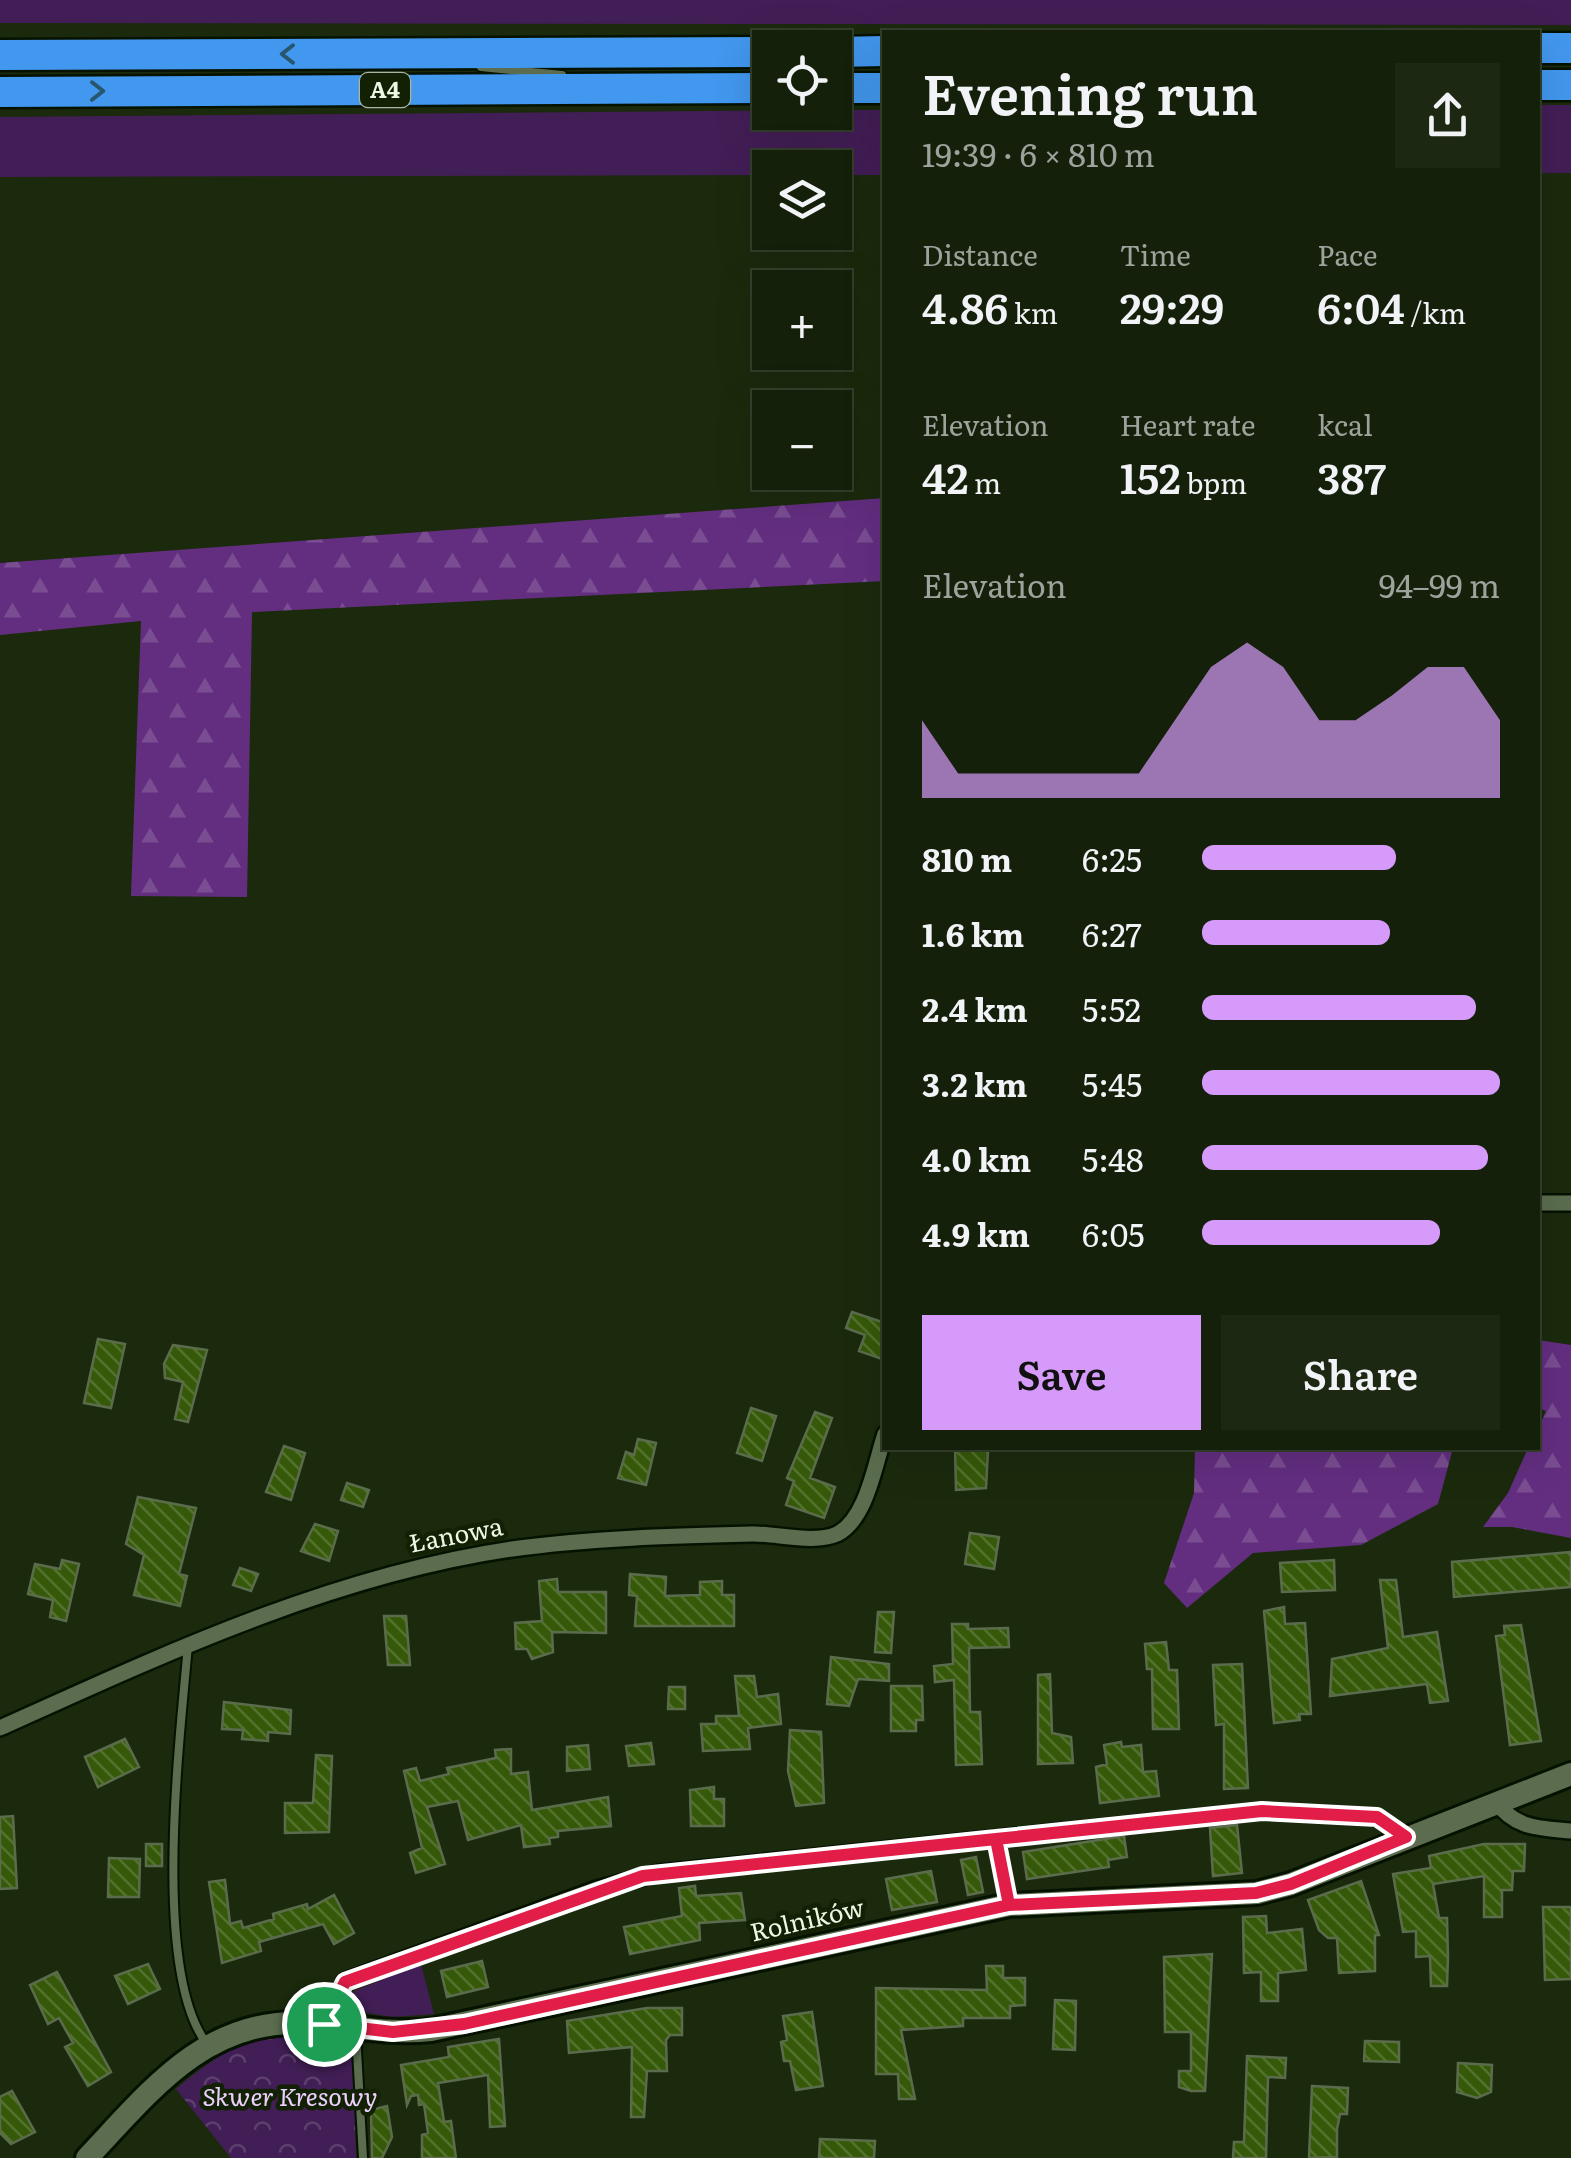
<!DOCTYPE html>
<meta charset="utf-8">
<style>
:root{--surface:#14200a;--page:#1d2813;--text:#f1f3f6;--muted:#9da39c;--line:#333e2b;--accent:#d69bfa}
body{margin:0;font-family:Literata,serif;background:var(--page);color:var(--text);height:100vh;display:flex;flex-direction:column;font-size:38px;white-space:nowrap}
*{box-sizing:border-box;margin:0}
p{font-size:32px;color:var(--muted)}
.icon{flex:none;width:55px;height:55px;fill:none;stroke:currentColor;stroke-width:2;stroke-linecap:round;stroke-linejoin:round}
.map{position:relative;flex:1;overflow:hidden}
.panel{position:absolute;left:882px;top:30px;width:658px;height:1420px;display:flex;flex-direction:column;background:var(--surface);border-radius:0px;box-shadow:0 10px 40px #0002,0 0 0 2px var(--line)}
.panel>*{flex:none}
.buttons{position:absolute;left:752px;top:30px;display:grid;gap:20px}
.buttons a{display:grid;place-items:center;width:100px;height:100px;border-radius:0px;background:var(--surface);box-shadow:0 10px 40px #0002,0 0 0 2px var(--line);font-size:50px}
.pin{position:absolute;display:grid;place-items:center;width:85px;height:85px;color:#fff;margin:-42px;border:5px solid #fff;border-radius:50%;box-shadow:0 2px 10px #0007}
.round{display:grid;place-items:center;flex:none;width:105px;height:105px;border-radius:0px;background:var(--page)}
.head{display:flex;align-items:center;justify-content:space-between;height:170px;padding:0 40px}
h1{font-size:55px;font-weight:600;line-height:75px}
.figures{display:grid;grid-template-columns:repeat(3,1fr);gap:15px;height:170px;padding:10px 40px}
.figures div{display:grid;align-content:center}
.figures b{font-size:42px;font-weight:600}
.figures small{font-size:28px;font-weight:400}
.figures p{font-size:28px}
.chart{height:280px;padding:20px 40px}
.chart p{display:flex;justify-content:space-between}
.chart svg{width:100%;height:180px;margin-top:10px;fill:var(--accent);opacity:.7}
.cta{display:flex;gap:20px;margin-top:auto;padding:20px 40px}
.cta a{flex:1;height:115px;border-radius:0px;background:var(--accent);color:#111;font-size:40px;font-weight:600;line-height:115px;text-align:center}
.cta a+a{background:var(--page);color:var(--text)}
ul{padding:0 40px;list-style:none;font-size:32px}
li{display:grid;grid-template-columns:160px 120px 1fr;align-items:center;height:75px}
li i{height:25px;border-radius:12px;background:var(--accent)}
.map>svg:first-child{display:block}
.grass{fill:#421e56}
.forest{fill:url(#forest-firs)}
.park{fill:url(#park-crowns)}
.building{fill:url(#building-back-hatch);stroke:#5b6c4d;stroke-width:2.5}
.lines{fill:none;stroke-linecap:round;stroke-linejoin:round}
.lane-casing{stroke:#061200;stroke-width:12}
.street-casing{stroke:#061200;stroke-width:20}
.secondary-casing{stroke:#061200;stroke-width:28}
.highway-casing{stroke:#061200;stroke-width:35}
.lane{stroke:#5b6d4e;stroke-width:8}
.street{stroke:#5b6d4e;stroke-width:15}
.secondary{stroke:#5b6d4e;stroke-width:22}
.highway{stroke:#4297ee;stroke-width:30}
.oneway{stroke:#28566d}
.route-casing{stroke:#fff;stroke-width:20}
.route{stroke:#e11d48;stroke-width:12}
.labels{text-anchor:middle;stroke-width:9;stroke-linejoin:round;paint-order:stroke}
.shield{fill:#122004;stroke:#abb6a2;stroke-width:2.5}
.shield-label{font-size:22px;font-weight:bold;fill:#ecf7e5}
.street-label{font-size:25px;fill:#ecf7e5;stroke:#122004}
.park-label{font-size:25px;font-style:italic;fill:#ebd0fe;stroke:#122004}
</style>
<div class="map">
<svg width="1571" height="2158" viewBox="0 0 1571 2158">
<defs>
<pattern id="forest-firs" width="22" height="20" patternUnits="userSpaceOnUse" patternTransform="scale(2.5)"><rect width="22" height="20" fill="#632e80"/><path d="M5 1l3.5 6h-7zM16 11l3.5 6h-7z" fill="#7a4d92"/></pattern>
<pattern id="park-crowns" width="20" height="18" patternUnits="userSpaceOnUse" patternTransform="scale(2.5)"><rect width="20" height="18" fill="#421e56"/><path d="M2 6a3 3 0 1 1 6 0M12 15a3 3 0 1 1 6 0" fill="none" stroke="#5d3f6e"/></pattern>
<pattern id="building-back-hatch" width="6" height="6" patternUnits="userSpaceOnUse" patternTransform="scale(2.5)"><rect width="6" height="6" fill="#365909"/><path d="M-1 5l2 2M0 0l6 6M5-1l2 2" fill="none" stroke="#53722d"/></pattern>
</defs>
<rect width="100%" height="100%" fill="#1b2a0d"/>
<!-- grass -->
<path class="grass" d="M0,0H1571V25L0,23Z
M1538,105H1571V173H1538Z
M835,110H885V175H835V168H770V175L0,177V117Z
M421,1964L434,2014L392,2017L356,2011L350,1997L354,1991Z"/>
<!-- forest -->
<path class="forest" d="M885,498V581L252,612L247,897L131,896L141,621L0,635V563Z
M1538,1340L1571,1345V1538L1512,1527H1483L1508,1493L1528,1448H1538V1429L1546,1411L1538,1408Z
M1195,1448H1453L1438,1504L1361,1545L1253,1553L1187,1608L1164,1583L1194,1493Z"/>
<!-- park -->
<path class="park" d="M301,2033L340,2036L353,2062L356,2158H231L176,2089C218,2053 244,2038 301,2033Z"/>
<!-- building -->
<path class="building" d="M852,1312L885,1323V1360L859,1351L865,1335L846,1328Z
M98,1339L125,1344L111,1408L84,1403Z
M173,1345L207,1350L188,1422L175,1419L183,1382L165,1378L164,1364Z
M751,1408L776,1416L762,1461L737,1453Z
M815,1412L832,1418L810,1478L835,1487L824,1518L786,1505L794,1481L787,1478Z
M638,1439L656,1443L646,1485L618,1478L626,1452L634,1455Z
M284,1446L305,1453L291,1500L266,1492Z
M955,1448L988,1451L986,1488L956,1490Z
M347,1483L369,1490L363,1507L341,1500Z
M138,1497L196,1508L179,1574L187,1576L180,1606L134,1595L144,1555L126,1544Z
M315,1524L338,1531L329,1561L301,1551Z
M970,1533L999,1537L994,1569L965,1564Z
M1571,1552V1587L1454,1597L1452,1562Z
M62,1560L79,1564L66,1621L50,1617L53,1600L28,1594L35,1564L60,1569Z
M1334,1560L1335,1590L1282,1592L1280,1563Z
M240,1568L258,1574L251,1591L233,1585Z
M630,1574L666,1577L665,1596L700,1595V1582L722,1581V1595H734V1626H635L637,1596L629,1595Z
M557,1579L558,1592H606V1633L552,1632L553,1652L532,1659L527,1649H516L515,1623L542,1621L539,1581Z
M1380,1580H1396L1403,1637L1437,1632L1448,1701L1430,1703L1427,1684L1330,1696L1332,1659L1388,1648Z
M1284,1607L1285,1624L1305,1623L1311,1714H1299L1300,1720L1274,1723L1264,1611Z
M878,1612H894L891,1653L875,1652Z
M384,1616H406L410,1665H388Z
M952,1624H968V1629L1008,1628L1009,1647L969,1648L970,1712H980L982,1764L956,1765L954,1680L935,1682L934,1666L953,1664Z
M1521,1625L1541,1741L1510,1745L1496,1636L1505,1635L1504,1626Z
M1166,1642L1169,1670H1177L1179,1729H1153L1152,1669H1147L1145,1644Z
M831,1657L889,1664V1681L858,1679L849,1706L827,1704Z
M1242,1664L1248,1788L1224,1789V1724L1216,1725L1213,1665Z
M1050,1674L1052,1733L1071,1737L1073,1763L1038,1764V1675Z
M735,1676H754L757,1697L778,1694L781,1724L748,1728L750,1749L703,1751L701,1724H716V1716H739Z
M891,1686H922L923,1720H916V1731H891Z
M669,1687H685V1709H668Z
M224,1702L291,1710L290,1734L268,1732V1741L242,1739L243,1730L222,1729Z
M790,1730L821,1732L824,1803L796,1806L788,1771Z
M125,1739L139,1767L98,1787L85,1757Z
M1121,1742L1122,1747L1141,1745L1143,1772L1156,1771L1159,1796L1100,1803L1096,1767L1107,1764L1104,1745Z
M651,1743L654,1764L629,1766L626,1746Z
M588,1745L590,1769L567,1771V1747Z
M511,1749V1774L528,1772L532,1810L608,1797L611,1826L558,1831V1837L549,1838L550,1844L524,1847L521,1825L468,1840L458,1801L427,1807L445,1864L416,1873L410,1853L422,1848L404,1771L416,1768L420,1781L449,1774L447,1768L496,1758L495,1750Z
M316,1755L332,1756L329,1832L285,1833V1803H313Z
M714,1787V1799H724V1826H691L690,1790Z
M13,1816L17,1888L0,1889V1817Z
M1237,1825L1242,1873L1213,1876L1210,1828Z
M1124,1836L1127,1857L1108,1860L1109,1867L1027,1879L1023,1852Z
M146,1844H162V1866H146Z
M1484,1844H1525L1524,1871H1513L1512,1890H1502V1917H1484V1876L1433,1884L1439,1918H1447L1448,1957L1447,1986H1431L1430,1956L1416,1957V1931L1403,1932L1393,1874L1431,1868L1429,1856Z
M976,1857L983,1892L968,1895L961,1860Z
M109,1858L140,1859L139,1897H108Z
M931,1871L937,1902L892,1910L886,1879Z
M225,1880L230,1924L241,1921L243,1928L274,1919L273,1914L307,1904L308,1909L334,1895L354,1933L334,1944L323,1924L259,1942L261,1951L222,1963L209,1882Z
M1361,1881L1379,1935H1375V1971L1339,1973L1337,1938H1328L1319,1930L1308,1900Z
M695,1886L696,1896L741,1893L745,1920L699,1923L700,1940L630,1954L624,1927L682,1916L679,1888Z
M1543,1907H1571V1979L1545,1980Z
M1266,1916L1267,1933L1302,1929L1306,1970L1278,1973V2001H1261V1972L1244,1973L1243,1917Z
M1212,1954L1205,2091H1191L1179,2087V2071H1191V2032H1165L1164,1957Z
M482,1961L488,1987L447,1997L441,1971Z
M148,1964L160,1989L128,2004L115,1976Z
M986,1966H1003V1978H1025V2005L1010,2006V2018H963V2026L901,2030L915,2099H899L898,2074H876V1988L987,1990Z
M57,1972L111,2072L88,2086L65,2047L73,2043L59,2018L48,2024L30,1985Z
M1055,2000L1076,2001L1075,2050L1053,2049Z
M647,2008H682V2035H670L666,2040L667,2071H647L644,2117H631L632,2047L569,2053L567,2021Z
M812,2012L823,2086L796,2090L790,2061H784L781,2042L787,2040L783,2016Z
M499,2039L505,2126L490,2127L488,2075L438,2083L444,2122L451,2121L456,2158H422V2135L428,2133L424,2104L419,2105L418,2095L411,2096L407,2105L401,2065L449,2057L448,2047Z
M1365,2041L1399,2042V2062L1364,2061Z
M1247,2056L1286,2058L1285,2078L1268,2077L1266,2158H1233L1234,2142H1244Z
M1458,2063L1492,2065L1491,2092L1477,2098L1457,2092Z
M1312,2086L1348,2088L1347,2114H1340L1337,2129V2157L1309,2158Z
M12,2091L35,2132L11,2144L0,2133V2097Z
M387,2106L392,2137L382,2158H372L371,2110Z
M820,2139L875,2141L874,2158H819Z"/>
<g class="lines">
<defs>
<path id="lane" d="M481,67L562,75
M188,1645C180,1738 151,1971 207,2044
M996,1839L1008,1900
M356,2033L363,2158"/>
<path id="street" d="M1538,1203H1571
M0,1728C164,1654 333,1575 512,1549C591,1538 674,1536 754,1534C778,1534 815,1544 837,1534C867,1519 875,1463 885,1434
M1495,1801C1516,1829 1538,1828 1571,1831
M324,2024L345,1981L597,1889L659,1873L1262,1811L1377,1817L1406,1837"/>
<path id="secondary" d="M87,2158C148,2094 203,2020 301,2023C345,2024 387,2035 431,2030L1009,1905L1257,1893L1291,1884L1571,1774"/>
<path id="highway" d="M1538,48H1571
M835,52L885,51
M0,55L770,52
M1538,85H1571
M835,88H885
M0,92L770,88"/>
</defs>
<!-- lane casing -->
<use href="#lane" class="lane-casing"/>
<!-- street casing -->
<use href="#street" class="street-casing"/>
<!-- secondary casing -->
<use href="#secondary" class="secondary-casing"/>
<!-- highway casing -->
<use href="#highway" class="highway-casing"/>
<!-- lane -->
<use href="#lane" class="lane"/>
<!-- street -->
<use href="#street" class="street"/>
<!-- secondary -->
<use href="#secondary" class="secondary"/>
<!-- highway -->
<use href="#highway" class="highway"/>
</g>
<!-- one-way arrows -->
<defs><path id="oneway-chevron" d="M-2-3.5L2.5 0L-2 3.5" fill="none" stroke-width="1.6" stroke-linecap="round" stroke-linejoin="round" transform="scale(2.5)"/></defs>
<g class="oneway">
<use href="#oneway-chevron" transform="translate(288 54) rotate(-180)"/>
<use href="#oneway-chevron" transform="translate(97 91)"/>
</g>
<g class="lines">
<defs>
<path id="route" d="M324,2024L393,2032L464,2024L1009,1905L996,1839L1262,1811L1377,1817L1406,1837L1291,1884L1256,1893L1009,1905L996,1839L643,1876L345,1982L324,2024"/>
</defs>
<!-- route casing -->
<use href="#route" class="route-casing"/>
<!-- route -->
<use href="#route" class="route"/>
</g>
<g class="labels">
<!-- shield labels -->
<rect class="shield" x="360" y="73" width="50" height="34" rx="8"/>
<g class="shield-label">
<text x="385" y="98">A4</text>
</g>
<!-- street labels -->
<g class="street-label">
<text transform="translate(456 1535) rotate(-11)" y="9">Łanowa</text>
<text transform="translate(807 1920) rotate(-13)" y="9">Rolników</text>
</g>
<!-- park labels -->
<g class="park-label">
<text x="290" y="2106">Skwer Kresowy</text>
</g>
</g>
</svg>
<div class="buttons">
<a><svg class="icon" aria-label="locate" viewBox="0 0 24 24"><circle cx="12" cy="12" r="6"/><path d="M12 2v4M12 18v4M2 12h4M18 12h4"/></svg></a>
<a><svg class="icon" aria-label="layers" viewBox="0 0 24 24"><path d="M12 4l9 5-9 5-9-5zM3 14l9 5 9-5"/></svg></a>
<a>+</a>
<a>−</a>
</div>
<div class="pin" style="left:324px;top:2024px;background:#1e9e55"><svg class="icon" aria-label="arrive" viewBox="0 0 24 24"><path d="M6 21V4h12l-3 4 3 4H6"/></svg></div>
<section class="panel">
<div class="head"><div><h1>Evening run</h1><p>19:39 · 6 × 810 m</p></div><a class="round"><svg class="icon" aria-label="share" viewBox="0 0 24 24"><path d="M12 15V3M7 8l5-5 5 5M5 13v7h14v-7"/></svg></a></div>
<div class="figures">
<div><p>Distance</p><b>4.86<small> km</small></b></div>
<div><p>Time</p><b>29:29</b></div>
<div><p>Pace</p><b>6:04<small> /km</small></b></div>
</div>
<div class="figures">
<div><p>Elevation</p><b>42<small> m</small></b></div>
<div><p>Heart rate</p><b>152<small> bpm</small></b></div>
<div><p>kcal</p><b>387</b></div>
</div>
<div class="chart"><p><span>Elevation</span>94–99 m</p>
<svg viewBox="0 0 160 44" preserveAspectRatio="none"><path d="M0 44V25L10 38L20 38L30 38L40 38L50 38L60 38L70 25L80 12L90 6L100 12L110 25L120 25L130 19L140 12L150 12L160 25V44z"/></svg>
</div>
<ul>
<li><b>810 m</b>6:25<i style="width:65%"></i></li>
<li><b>1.6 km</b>6:27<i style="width:63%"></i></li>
<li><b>2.4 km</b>5:52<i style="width:92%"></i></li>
<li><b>3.2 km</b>5:45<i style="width:100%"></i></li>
<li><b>4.0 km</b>5:48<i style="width:96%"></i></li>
<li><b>4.9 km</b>6:05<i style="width:80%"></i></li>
</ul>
<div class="cta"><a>Save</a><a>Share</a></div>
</section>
</div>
